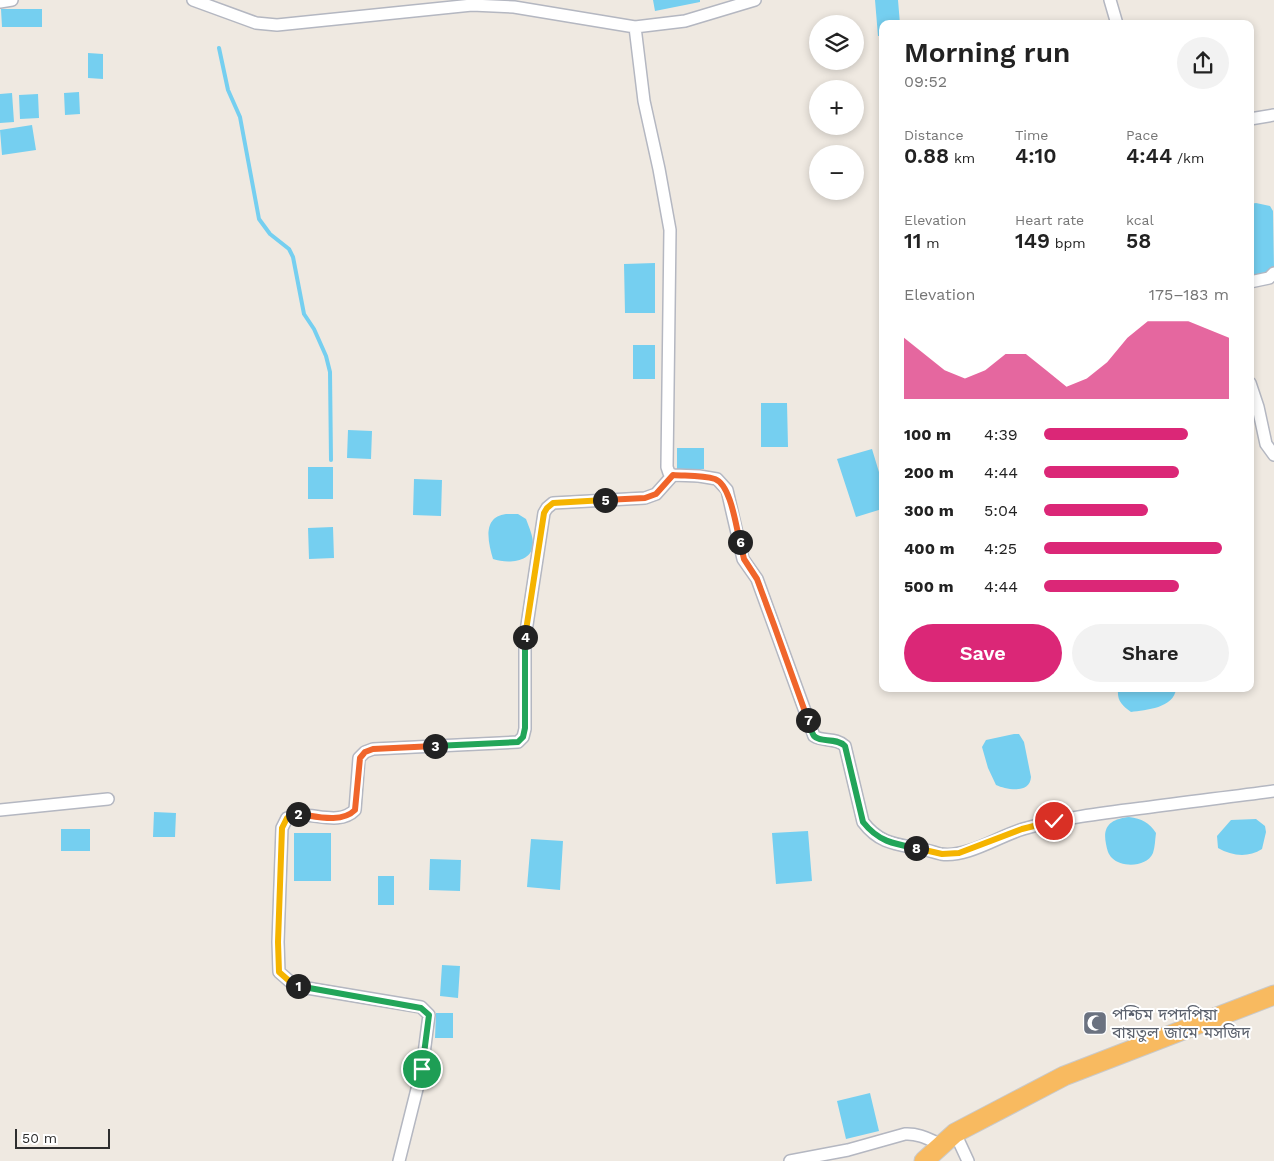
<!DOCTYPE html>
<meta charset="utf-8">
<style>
:root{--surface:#fff;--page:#f2f2f2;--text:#222;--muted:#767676;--accent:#db2777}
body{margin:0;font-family:"Work Sans","Noto Sans Bengali",sans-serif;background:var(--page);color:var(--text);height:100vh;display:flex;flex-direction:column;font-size:19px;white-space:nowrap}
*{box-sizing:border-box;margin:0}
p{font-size:16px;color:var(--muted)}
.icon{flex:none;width:28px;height:28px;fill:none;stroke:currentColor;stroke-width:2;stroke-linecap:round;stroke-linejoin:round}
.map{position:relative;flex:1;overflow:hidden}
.sheet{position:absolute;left:879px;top:20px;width:375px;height:672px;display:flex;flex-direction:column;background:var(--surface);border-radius:10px;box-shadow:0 2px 8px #0003}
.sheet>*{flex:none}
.buttons{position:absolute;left:809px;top:15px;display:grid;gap:10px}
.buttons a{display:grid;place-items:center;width:55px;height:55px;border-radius:50%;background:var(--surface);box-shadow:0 2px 8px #0003;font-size:25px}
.scale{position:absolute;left:15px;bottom:12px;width:95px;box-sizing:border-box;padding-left:5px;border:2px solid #2e2e2e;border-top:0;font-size:14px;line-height:18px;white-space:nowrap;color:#2e2e2e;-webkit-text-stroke:4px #fff;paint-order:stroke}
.pin{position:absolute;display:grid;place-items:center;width:42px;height:42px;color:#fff;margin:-21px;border:2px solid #fff;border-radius:50%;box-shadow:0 1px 5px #0007}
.km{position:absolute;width:25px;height:25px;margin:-12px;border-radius:50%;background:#222;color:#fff;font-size:14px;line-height:25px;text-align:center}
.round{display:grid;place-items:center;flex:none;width:52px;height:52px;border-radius:26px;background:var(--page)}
.summary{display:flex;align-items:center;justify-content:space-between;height:85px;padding:0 25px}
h1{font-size:28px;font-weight:600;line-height:38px}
.metrics{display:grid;grid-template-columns:repeat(3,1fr);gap:8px;height:85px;padding:5px 25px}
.metrics div{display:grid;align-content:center}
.metrics b{font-size:21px;font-weight:600}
.metrics small{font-size:14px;font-weight:400}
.metrics p{font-size:14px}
.chart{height:140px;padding:10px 25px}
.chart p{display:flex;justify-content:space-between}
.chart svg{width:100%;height:90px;margin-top:5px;fill:var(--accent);opacity:.7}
.button{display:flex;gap:10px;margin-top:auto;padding:10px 25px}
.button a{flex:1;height:58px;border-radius:30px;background:var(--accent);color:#fff;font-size:20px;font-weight:600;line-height:58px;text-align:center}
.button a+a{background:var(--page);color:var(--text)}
ul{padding:0 25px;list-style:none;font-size:16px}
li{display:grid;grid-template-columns:80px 60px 1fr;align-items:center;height:38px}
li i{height:12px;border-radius:6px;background:var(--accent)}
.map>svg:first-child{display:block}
.water{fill:#75cff0}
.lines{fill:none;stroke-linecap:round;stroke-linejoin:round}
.stream{stroke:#75cff0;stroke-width:4}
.minor-casing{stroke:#b4b7c1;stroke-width:14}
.trunk-casing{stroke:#c9c9c9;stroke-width:21}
.minor{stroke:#fff;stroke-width:11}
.trunk{stroke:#f8ba60;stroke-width:19}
.split-1-casing{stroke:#fff;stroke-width:10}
.split-2-casing{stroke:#fff;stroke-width:10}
.split-3-casing{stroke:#fff;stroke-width:10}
.split-4-casing{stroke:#fff;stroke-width:10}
.split-5-casing{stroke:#fff;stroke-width:10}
.split-6-casing{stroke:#fff;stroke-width:10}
.split-7-casing{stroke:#fff;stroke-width:10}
.split-8-casing{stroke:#fff;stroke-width:10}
.split-9-casing{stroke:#fff;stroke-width:10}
.split-1{stroke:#22a559;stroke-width:6}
.split-2{stroke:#f5b400;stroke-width:6}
.split-3{stroke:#f0652b;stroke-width:6}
.split-4{stroke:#22a559;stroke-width:6}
.split-5{stroke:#f5b400;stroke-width:6}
.split-6{stroke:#f0652b;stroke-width:6}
.split-7{stroke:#f0652b;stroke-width:6}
.split-8{stroke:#22a559;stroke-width:6}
.split-9{stroke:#f5b400;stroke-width:6}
.labels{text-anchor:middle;stroke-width:4;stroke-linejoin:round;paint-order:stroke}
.worship-label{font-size:16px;fill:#5b616d;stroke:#fff;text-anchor:start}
</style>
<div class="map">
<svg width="1274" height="1161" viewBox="0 0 1274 1161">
<rect width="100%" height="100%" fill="#efe9e1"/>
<!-- water -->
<path class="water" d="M653,0H700V2L655,11Z
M875,0H898L900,24H882V36H878Z
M1,9H42V27H2Z
M88,53L103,54V79L88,78Z
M79,92L80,114L65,115L64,93Z
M12,93L14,122L0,123V94Z
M38,94L39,118L20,119L19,95Z
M32,125L36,150L2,155L0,130Z
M1256,203L1270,206L1273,211L1274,269L1268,273L1250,277V204Z
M655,263V313H625L624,264Z
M633,345H655V379H633Z
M761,403H787L788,447H761Z
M348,430L372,431L371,459L347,458Z
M677,448H704V469H677Z
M872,449L882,482V509L856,517L837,459Z
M308,467H333V499H308Z
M414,479L442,480L441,516L413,515Z
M506,514H518L526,519C529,527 533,536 533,543C533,563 507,564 493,559C488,542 482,517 506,514Z
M333,527L334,558L309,559L308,528Z
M1118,689H1176C1174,708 1146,710 1131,712C1122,705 1117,701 1118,689Z
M1014,734H1019L1024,742L1031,777C1030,794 1007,790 996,785L988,768L982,747L986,740Z
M154,812L176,813L175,837H153Z
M1129,817C1142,819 1149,822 1156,833C1155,840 1155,847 1153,853C1147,867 1122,868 1112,858C1108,854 1107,849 1106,844C1102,825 1112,819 1129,817Z
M1256,819L1265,826L1266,832L1262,849C1248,858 1232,856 1218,848L1217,836L1231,820Z
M61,829H90V851H61Z
M808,831L812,881L776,884L772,833Z
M294,833H331V881H294Z
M531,839L563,841L560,890L527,887Z
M430,859L461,860L460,891L429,890Z
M378,876H394V905H378Z
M442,965L460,966L458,998L440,996Z
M436,1013H453V1038H435Z
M870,1093L879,1131L846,1139L837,1101Z"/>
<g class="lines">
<!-- stream -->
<path class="stream" d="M219,48L228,90L240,117L259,219L270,234L289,249L293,257L304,314L314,329L326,356L330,372L331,460"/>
<defs>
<path id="minor" d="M193,0L256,23L277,25L472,5L514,7L635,27L685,21L755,0
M1110,0L1117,24
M0,2L12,0
M635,27L644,101L659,169L670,230L667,467L669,473L673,475L699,476L717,479L727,490L743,559L757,579L814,736C823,742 836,737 845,746L863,822C881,846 900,844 926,850C931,851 936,853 941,854C967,858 999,836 1023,829C1062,818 1103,813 1143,808C1186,802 1230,797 1274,791
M1250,119L1274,115
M1250,282L1269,278L1274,273
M1250,383L1258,407L1266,444L1274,455
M0,810L108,799
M955,1133L968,1161
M399,1161L422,1069L429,1015L421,1007L295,986L279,972L278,942L282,828L287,818C291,817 295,815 299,815C317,814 340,825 355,810L359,758L365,752L373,749L518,742L523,737L525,729V638L544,513L547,508L553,503L645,498L656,494L673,475
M790,1161L848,1150L905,1134C919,1133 930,1140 942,1145"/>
<path id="trunk" d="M924,1161L955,1133L1064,1076L1274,995"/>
</defs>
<!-- minor casing -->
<use href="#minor" class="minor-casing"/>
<!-- trunk casing -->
<use href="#trunk" class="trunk-casing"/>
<!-- minor -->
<use href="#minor" class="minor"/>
<!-- trunk -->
<use href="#trunk" class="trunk"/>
</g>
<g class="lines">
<defs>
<path id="split-1" d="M298,986L421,1008L429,1015L422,1069"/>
<path id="split-2" d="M298,814L287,818L282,828L278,942L279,972L295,986H298"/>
<path id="split-3" d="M298,814C315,816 341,824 355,810L360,758L365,752L373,749L435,746"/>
<path id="split-4" d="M435,746L518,742L523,737L525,728V637"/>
<path id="split-5" d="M525,637L544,513L547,508L553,503L605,500"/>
<path id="split-6" d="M605,500L645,498L656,494L673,475C686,476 702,475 715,479C731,485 736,527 740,542"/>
<path id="split-7" d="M740,542L744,559L757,579L774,625L808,720"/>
<path id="split-8" d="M808,720C810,724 811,732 814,736C820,743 836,737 845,746L863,822C878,841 893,844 916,848"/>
<path id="split-9" d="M916,848L942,854L959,853L1022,829L1054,821"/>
</defs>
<!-- split-1 casing -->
<use href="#split-1" class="split-1-casing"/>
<!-- split-2 casing -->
<use href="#split-2" class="split-2-casing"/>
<!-- split-3 casing -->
<use href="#split-3" class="split-3-casing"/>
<!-- split-4 casing -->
<use href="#split-4" class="split-4-casing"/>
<!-- split-5 casing -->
<use href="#split-5" class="split-5-casing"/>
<!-- split-6 casing -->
<use href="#split-6" class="split-6-casing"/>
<!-- split-7 casing -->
<use href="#split-7" class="split-7-casing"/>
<!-- split-8 casing -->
<use href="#split-8" class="split-8-casing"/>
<!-- split-9 casing -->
<use href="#split-9" class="split-9-casing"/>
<!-- split-1 -->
<use href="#split-1" class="split-1"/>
<!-- split-2 -->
<use href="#split-2" class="split-2"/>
<!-- split-3 -->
<use href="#split-3" class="split-3"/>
<!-- split-4 -->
<use href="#split-4" class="split-4"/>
<!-- split-5 -->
<use href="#split-5" class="split-5"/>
<!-- split-6 -->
<use href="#split-6" class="split-6"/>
<!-- split-7 -->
<use href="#split-7" class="split-7"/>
<!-- split-8 -->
<use href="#split-8" class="split-8"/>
<!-- split-9 -->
<use href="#split-9" class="split-9"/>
</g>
<!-- icons -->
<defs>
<symbol id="mosque-square" viewBox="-11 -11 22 22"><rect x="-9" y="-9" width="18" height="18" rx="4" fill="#6b7280" stroke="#fff"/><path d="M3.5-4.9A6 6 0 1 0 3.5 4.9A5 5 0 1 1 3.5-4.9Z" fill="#fff"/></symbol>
</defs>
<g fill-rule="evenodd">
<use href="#mosque-square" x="1081" y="1009" width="28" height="28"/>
</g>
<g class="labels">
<!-- worship labels -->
<g class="worship-label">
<text x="1112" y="1020">পশ্চিম দপদপিয়া<tspan x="1112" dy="18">বায়তুল জামে মসজিদ</tspan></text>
</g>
</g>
</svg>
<div class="buttons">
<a><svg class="icon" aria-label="layers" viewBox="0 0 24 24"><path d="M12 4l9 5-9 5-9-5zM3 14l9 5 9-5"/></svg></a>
<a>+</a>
<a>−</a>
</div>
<div class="scale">50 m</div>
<div class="pin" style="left:422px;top:1069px;background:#1e9e55"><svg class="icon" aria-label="arrive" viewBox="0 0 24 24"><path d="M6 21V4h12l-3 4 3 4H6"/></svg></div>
<div class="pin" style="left:1054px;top:821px;background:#d93025"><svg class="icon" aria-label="check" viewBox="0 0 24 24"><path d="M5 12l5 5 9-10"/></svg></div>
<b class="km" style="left:298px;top:986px">1</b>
<b class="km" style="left:298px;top:814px">2</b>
<b class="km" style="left:435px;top:746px">3</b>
<b class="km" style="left:525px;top:637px">4</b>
<b class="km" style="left:605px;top:500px">5</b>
<b class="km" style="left:740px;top:542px">6</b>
<b class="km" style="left:808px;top:720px">7</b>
<b class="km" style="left:916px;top:848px">8</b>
<section class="sheet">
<div class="summary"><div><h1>Morning run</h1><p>09:52</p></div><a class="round"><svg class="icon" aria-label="share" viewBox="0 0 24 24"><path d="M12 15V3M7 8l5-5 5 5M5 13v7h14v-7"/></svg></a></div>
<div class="metrics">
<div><p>Distance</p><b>0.88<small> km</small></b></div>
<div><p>Time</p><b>4:10</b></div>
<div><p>Pace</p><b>4:44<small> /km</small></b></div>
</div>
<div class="metrics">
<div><p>Elevation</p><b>11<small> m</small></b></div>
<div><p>Heart rate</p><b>149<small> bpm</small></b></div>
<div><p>kcal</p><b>58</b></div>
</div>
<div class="chart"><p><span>Elevation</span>175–183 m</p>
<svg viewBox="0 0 160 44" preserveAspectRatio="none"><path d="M0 44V14L10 22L20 30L30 34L40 30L50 22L60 22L70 30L80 38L90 34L100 26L110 14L120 6L130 6L140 6L150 10L160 14V44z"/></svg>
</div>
<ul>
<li><b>100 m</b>4:39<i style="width:78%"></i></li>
<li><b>200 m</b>4:44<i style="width:73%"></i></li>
<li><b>300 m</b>5:04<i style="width:56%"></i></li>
<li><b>400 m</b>4:25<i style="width:96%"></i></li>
<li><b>500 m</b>4:44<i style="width:73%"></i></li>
</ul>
<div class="button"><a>Save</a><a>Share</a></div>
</section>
</div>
